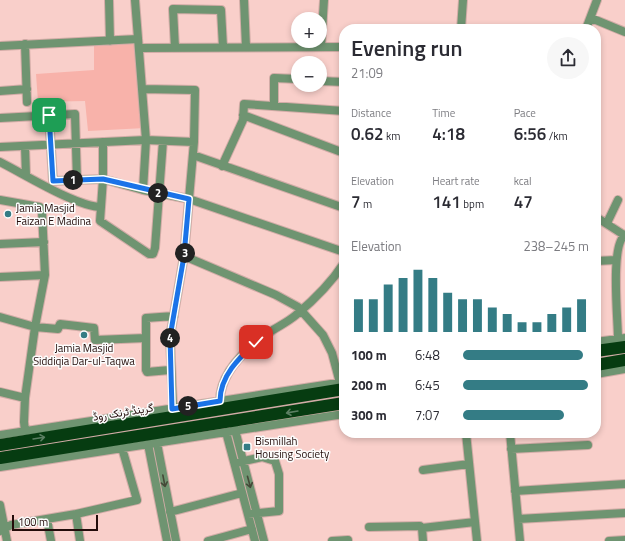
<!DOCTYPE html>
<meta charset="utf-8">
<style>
:root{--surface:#fff;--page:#f7f7f7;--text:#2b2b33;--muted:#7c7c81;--accent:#347c85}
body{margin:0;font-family:"Titillium Web",Vazirmatn,sans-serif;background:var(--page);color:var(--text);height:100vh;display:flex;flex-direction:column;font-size:15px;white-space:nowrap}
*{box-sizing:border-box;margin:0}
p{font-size:13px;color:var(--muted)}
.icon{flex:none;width:22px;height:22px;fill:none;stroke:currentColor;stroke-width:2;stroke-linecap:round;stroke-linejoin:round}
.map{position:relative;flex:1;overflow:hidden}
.side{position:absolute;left:339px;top:24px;width:262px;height:414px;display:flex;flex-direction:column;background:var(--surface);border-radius:16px;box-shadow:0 2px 6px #0003}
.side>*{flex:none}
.buttons{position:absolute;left:291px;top:12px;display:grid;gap:8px}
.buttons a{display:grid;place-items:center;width:36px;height:36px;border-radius:50%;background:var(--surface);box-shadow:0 2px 6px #0003;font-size:20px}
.scale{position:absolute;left:12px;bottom:10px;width:86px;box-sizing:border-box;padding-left:4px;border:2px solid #230c0a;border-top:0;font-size:11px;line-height:14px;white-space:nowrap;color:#230c0a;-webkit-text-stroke:3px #fcfcfc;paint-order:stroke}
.pin{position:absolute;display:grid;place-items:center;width:34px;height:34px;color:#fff;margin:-17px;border-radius:8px;box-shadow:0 2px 6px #0006}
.km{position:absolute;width:20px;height:20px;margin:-10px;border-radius:50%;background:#222;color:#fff;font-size:11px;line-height:20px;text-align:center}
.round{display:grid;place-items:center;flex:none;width:42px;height:42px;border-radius:21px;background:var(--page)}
.head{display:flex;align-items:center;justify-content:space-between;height:68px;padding:0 12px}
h1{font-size:22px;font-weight:600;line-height:30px}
.figures{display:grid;grid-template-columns:repeat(3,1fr);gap:6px;height:68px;padding:4px 12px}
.figures div{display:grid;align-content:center}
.figures b{font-size:17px;font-weight:600}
.figures small{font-size:11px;font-weight:400}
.figures p{font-size:11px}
.chart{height:112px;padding:8px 12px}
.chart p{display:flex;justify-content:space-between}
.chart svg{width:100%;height:72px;margin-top:4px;stroke:var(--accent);stroke-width:6}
ul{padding:0 12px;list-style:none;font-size:13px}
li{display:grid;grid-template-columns:64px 48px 1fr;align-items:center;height:30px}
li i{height:10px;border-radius:5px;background:var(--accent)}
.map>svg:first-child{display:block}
.green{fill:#f8b2aa}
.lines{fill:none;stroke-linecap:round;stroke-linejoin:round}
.minor-casing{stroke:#d2aca7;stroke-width:10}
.highway-casing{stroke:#d2aca7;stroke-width:14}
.minor{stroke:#6f9471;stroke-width:8}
.highway{stroke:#063c11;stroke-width:12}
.oneway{stroke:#5c7f63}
.oneway2{stroke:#454938}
.route-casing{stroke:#fff;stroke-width:8}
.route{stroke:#1a73e8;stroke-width:5}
.poi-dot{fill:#347c85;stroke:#fcfcfc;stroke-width:1.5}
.labels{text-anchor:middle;stroke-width:3;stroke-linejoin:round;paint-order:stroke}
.poi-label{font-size:11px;fill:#230c0a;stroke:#fcfcfc;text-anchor:start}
.street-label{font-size:11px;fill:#230c0a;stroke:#fcfcfc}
</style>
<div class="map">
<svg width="625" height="541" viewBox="0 0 625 541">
<rect width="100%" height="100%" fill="#f9cfca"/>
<!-- green -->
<path class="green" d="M138,39L145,128L88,131L85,101L38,102L36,74L94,70V41Z"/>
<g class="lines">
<defs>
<path id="minor" d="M109,0L110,41
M135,0L146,140L143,190L189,199L184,256L170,337L173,409
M244,0L246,47
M591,18L625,32
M461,29L463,0
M586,29L597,0
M25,44L27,102
M0,46L138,39
M321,47L324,0
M139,48L344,47
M175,48L173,9L221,10L223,47
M320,81L344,82
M142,89L195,90L194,142L189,199L344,252
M0,91L27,89
M274,106V78L298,79
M49,115L53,181L103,179L143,190
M243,115L344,153
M0,118L75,114L77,180
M103,142V179L100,221L149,254H153L155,248L163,141
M25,146L26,175
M0,147L146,140L194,142
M193,155L344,208
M0,162C24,174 77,207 101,207
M222,166L243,120L244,104L344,111
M0,200L40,207L42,211L45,275L35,327L58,329L60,324L94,328L95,340L146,338
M596,217L624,235
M607,223L618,200
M0,244L44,242
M184,256L276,295L298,307L323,335L332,353L340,383
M596,261L616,260
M0,277L45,275
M0,317L35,327L25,398
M618,339C618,319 610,245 625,235
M596,342L625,338
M170,370L147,372L146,370V318L174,316
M596,374L625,369
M0,392L25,398L24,422L25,431
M220,401C220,370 249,346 273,330C281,325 289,321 296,315C314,300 331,283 344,263
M234,426L264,541
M226,432L255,541
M466,433L477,541
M510,433L520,541
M0,435L344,382
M156,438L176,541
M148,444L167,541
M511,449L588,445
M235,463L262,457L275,461L279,474V511L248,514
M0,467L344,414
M423,470L469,464
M515,491L625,484
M0,505L7,541
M170,512L242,493
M76,514L80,541
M47,519L51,541
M518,519L625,513
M369,527L420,526L422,528L475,522
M422,528L423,541
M0,531L11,525L76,514L137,500L122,448
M208,541L252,529
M332,541L348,540
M609,541L625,540"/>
<path id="highway" d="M596,351L625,347
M596,365L625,360
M0,445L344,389
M0,458L344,403"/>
</defs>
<!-- minor casing -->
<use href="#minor" class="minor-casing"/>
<!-- highway casing -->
<use href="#highway" class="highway-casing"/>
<!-- minor -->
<use href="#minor" class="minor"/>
<!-- highway -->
<use href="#highway" class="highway"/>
</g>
<!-- one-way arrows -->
<defs><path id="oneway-shaft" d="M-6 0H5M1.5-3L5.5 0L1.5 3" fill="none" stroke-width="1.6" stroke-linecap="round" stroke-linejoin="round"/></defs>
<g class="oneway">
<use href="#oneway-shaft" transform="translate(292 412) rotate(170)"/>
<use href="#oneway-shaft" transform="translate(39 438) rotate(-9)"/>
</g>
<g class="oneway2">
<use href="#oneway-shaft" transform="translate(164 481) rotate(79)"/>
<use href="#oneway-shaft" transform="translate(249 482) rotate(75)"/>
</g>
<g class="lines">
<defs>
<path id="route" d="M49,115L53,181L103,179L189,199L184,256L170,337L172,409L220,401C220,376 239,358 256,342"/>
</defs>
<!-- route casing -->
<use href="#route" class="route-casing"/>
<!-- route -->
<use href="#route" class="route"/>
</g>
<!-- markers -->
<g class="poi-dot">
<circle cx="8" cy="214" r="4"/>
<circle cx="84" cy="335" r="4"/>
<rect x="243" y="443" width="8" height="8" rx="2"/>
</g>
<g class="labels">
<!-- poi labels -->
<g class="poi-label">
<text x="16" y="212">Jamia Masjid<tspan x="16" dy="13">Faizan E Madina</tspan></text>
<text x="84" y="352" text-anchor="middle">Jamia Masjid<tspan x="84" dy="13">Siddiqia Dar-ul-Taqwa</tspan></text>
<text x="255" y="445">Bismillah<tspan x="255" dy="13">Housing Society</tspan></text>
</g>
<!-- street labels -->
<g class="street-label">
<text transform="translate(123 412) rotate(-9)" y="4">گرینڈ ٹرنک روڈ</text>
</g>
</g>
</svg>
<div class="buttons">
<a>+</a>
<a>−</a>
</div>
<div class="scale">100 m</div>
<div class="pin" style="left:49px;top:115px;background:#1e9e55"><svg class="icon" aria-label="arrive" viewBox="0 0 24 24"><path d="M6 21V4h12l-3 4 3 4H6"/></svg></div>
<div class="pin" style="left:256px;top:342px;background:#d93025"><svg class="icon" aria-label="check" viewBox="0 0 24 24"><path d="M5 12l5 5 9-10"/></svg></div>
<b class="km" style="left:73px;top:180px">1</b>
<b class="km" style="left:158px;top:193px">2</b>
<b class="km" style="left:185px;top:253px">3</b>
<b class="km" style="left:170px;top:338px">4</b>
<b class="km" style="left:188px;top:406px">5</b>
<section class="side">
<div class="head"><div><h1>Evening run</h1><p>21:09</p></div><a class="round"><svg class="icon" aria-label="share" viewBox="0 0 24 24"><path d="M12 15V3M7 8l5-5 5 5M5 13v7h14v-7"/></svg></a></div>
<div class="figures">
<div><p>Distance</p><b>0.62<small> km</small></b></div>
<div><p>Time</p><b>4:18</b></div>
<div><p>Pace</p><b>6:56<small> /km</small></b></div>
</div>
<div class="figures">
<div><p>Elevation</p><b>7<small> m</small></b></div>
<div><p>Heart rate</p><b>141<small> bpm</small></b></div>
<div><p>kcal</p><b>47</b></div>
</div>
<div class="chart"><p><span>Elevation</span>238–245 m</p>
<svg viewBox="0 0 160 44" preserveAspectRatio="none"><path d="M5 44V24M15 44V24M25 44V15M35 44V11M45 44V6M55 44V11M65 44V20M75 44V24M85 44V24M95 44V29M105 44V33M115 44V38M125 44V38M135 44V33M145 44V29M155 44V24"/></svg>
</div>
<ul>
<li><b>100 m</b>6:48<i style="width:95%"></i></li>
<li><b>200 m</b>6:45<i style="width:99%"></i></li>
<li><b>300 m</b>7:07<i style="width:80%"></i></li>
</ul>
</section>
</div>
